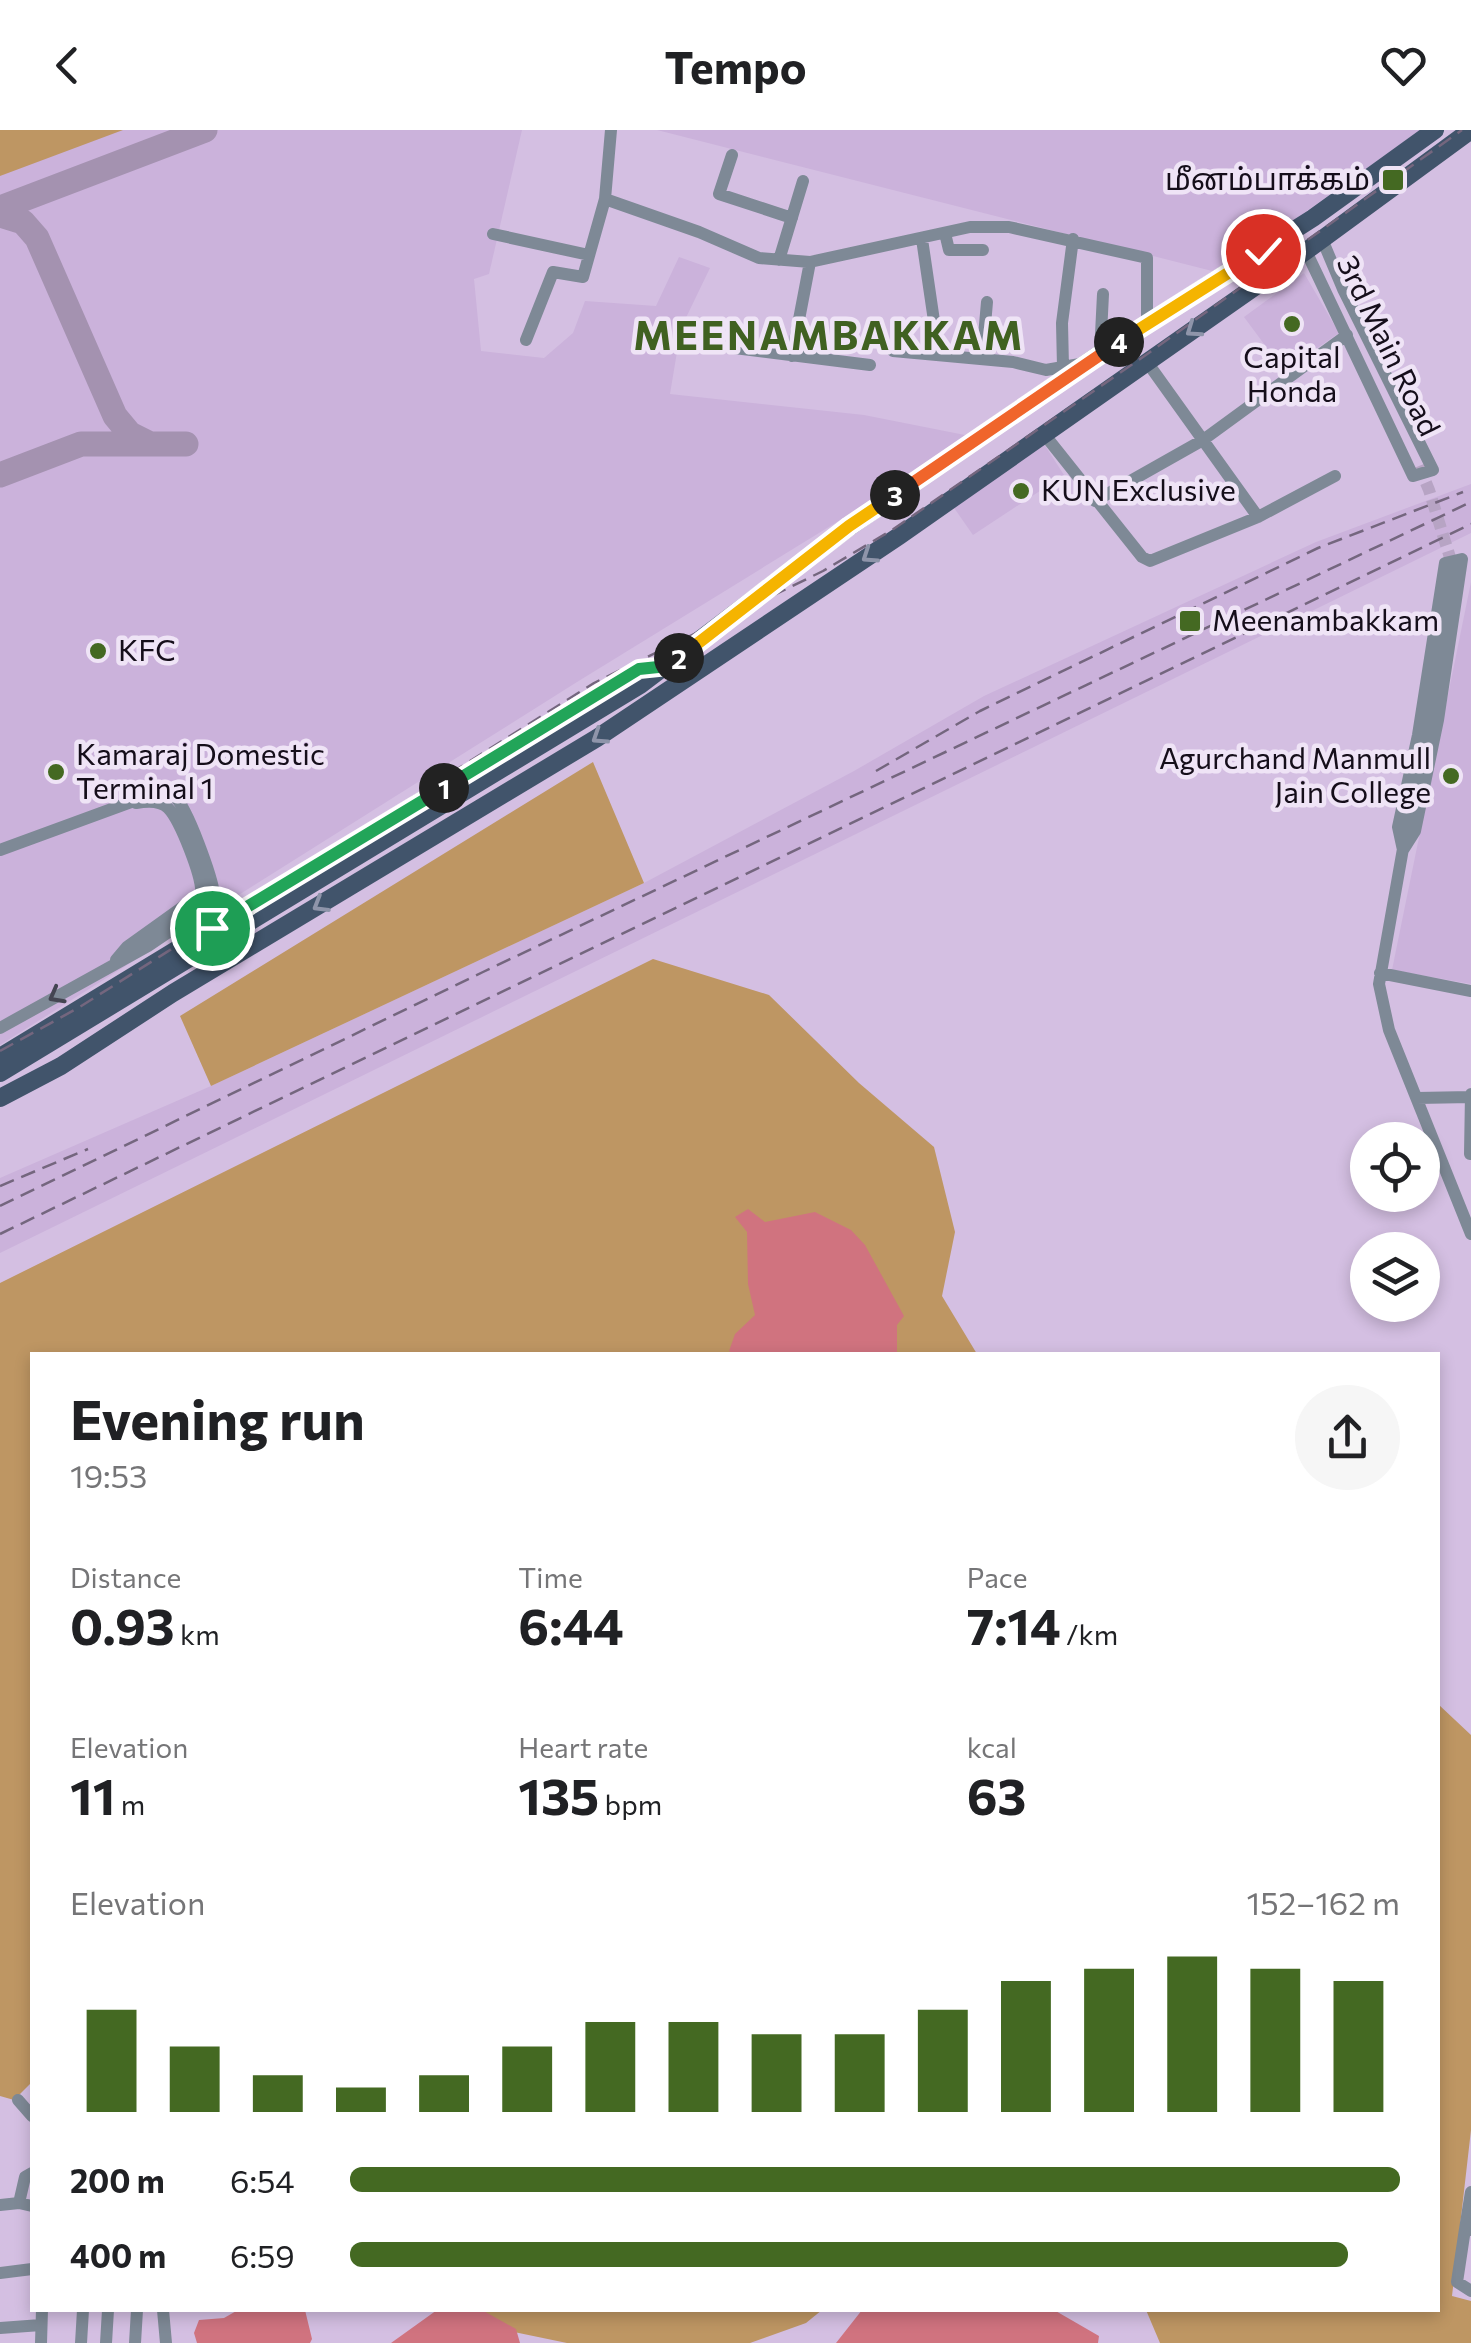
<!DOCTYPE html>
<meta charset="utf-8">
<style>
:root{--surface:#fff;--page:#f6f6f6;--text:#202124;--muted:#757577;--accent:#446922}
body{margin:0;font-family:Commissioner,"Noto Sans Tamil",sans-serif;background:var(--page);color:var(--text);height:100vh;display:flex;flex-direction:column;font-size:38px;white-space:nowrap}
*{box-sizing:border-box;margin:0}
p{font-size:32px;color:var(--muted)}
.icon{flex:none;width:55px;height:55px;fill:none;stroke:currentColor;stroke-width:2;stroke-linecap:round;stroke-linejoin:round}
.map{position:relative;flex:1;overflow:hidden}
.drawer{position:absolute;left:30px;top:1222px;width:1410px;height:960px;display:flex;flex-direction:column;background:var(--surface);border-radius:0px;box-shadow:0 5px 15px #0003}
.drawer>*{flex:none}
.buttons{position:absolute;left:1350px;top:992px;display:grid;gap:20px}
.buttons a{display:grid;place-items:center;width:90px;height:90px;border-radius:50%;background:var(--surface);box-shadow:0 5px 15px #0003;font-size:50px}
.pin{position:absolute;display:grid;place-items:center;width:85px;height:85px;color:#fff;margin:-42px;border:5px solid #fff;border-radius:50%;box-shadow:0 2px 10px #0007}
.km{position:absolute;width:50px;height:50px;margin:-25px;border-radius:50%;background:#222;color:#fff;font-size:28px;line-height:50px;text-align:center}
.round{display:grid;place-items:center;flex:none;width:105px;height:105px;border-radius:52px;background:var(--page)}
.head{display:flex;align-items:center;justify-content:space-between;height:170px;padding:0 40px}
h1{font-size:55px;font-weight:700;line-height:75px}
.stats{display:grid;grid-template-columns:repeat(3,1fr);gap:15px;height:170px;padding:10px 40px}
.stats div{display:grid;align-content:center}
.stats b{font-size:50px;font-weight:700}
.stats small{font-size:28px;font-weight:400}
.stats p{font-size:28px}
.chart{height:280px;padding:20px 40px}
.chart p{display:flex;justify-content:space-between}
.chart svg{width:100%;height:180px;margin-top:10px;stroke:var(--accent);stroke-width:6}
ul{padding:0 40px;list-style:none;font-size:32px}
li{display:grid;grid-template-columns:160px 120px 1fr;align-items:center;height:75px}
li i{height:25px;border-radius:12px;background:var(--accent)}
header{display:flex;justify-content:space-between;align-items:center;height:130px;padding:0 40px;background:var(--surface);font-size:45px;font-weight:700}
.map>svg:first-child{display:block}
.built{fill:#cbb2db}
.green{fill:#be9663}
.water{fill:#d0737f}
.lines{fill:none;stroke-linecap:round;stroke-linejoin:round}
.taxiway{stroke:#a492b0;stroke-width:25}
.minor-tunnel{stroke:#b7a4c4;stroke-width:12;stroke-dasharray:12 6;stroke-linecap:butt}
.minor{stroke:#7e8996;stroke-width:12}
.major{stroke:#41546b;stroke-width:18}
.rail{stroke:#74667e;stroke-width:2.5;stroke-dasharray:15 8;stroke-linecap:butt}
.oneway{stroke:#8f95aa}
.oneway2{stroke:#444552}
.split-1-casing{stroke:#fff;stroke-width:20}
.split-2-casing{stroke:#fff;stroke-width:20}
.split-3-casing{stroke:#fff;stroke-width:20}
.split-4-casing{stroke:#fff;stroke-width:20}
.split-5-casing{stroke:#fff;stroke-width:20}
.split-1{stroke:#22a559;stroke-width:12}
.split-2{stroke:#22a559;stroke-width:12}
.split-3{stroke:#f5b400;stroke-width:12}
.split-4{stroke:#f0652b;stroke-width:12}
.split-5{stroke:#f5b400;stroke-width:12}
.poi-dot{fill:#446922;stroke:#efe4f6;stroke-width:4}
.labels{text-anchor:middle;stroke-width:9;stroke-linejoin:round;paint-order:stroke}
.poi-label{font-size:30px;fill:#150e1a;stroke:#efe4f6;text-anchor:start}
.street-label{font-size:30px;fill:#150e1a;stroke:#efe4f6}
.district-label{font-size:40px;font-weight:bold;letter-spacing:2.5px;fill:#406121;stroke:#efe4f6}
</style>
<header><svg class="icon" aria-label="back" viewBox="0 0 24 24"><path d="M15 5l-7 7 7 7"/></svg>Tempo<svg class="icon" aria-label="heart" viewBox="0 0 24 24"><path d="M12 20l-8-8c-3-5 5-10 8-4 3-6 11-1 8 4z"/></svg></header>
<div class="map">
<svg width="1471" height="2213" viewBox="0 0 1471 2213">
<rect width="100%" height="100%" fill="#d4bfe2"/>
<!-- built -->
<path class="built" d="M0,0H522L489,144L474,149L481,221L544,228L573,203L585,171L656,176L679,127L710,138L681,198L670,264L864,285L975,307L577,552L0,915Z
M657,0H1420L1220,143Z
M1304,143L1339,203L1284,241L1244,187Z
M1044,314L1064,345L973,405L952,375Z
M1471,354V403L0,1123V1048L211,956L644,753L854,641L984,566L1316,412Z
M1471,452V854L1392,840Z"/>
<!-- green -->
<path class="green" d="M0,0H123L0,46Z
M593,632L644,753L211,956L180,886Z
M653,829L769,865L859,953L934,1017L955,1102L942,1166L977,1224L995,1225H32V1952L14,1970L0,1966V1153Z
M1438,1574L1471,1605V2000L1452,2166L1471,2171V2213H1160L1146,2180H1438Z
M437,2180H822L806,2193L750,2213H567L447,2188Z"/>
<!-- water -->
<path class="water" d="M748,1079L765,1092L815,1082L851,1100L865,1115L904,1186L897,1195V1225H736L729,1221L735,1204L755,1185L748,1154L747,1102L735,1087Z
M238,2180H305L312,2209L310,2213H197L194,2203L199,2190L224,2188Z
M437,2180H482L516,2199L520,2213H391Z
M862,2180H1054L1099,2206L1098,2213H836Z"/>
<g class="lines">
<!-- taxiway -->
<path class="taxiway" d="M0,78L205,0
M0,85L23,92L37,108L115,286L130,304L148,313
M0,345L81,314H186"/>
<!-- minor-tunnel -->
<path class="minor-tunnel" d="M1419,336L1429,360L1453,437"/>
<!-- minor -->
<path class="minor" d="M732,25L719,64L792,88
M605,69L699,102L759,128L810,132L970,97H1009L1147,128V194
M945,103L949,120H983
M493,104L589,125
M922,109L939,225
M1306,121L1413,346L1433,340L1343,159L1322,109
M779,130L803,51
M526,210L553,142L583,147L605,69L611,0
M686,212L870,235
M893,221L1013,232L1046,240L1080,234
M1100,224L1103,164
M792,226L810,132
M982,229L987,172
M1147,232L1258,387
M1063,237L1062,193L1073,109
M1044,304L1142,427L1150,431L1258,387L1335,346
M1095,371L1203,310L1347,205
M1462,429L1438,590L1415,701L1403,720L1398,697L1418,605L1445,433Z
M1453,437L1379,854L1389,900L1471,1104
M0,720L161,661C166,662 171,664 175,667C188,679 212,747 214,764L201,780L148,816L0,898
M116,830L127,817L201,764C203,748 180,690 168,678C160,670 147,671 136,673
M1380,843L1471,861
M1417,968L1471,967
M1470,1024L1471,964
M18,1970L32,1986
M19,2073L25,2047L32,2043
M0,2075L19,2073L32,2076
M1465,2099L1457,2152L1471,2161
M1471,2100L1465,2099L1471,2062
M0,2143L32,2139
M163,2180L166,2213
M0,2198L41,2195
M41,2213L42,2180
M81,2213L83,2180
M106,2213L108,2180
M135,2213L137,2180"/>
<!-- major -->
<path class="major" d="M0,927L639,539L662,537
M0,943L640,555L849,397L1100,224L1313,88L1435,0
M0,968L61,936L173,863L597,608L899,406L1306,121L1471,0"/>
<!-- rail -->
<path class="rail" d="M876,641L980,581L1318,418L1463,362
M0,921L78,878L594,553L823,441L892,400L1143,227L1462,0
M0,1056L88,1019
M0,1076L483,842L1471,372
M0,1104L1471,394"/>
</g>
<!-- one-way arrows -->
<defs><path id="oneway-chevron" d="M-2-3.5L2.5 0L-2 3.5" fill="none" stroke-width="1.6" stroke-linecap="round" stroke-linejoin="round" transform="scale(2.5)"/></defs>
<g class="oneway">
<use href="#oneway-chevron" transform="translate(1193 200) rotate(145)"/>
<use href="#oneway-chevron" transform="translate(869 426) rotate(146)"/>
<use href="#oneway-chevron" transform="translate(599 607) rotate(147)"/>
<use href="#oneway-chevron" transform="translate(320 775) rotate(149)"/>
</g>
<use class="oneway2" href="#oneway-chevron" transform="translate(56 866) rotate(151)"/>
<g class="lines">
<defs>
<path id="split-1" d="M212,798L444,658"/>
<path id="split-2" d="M444,658L639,539L668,536L679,528"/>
<path id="split-3" d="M679,528L849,396L895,365"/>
<path id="split-4" d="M895,365L1119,212"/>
<path id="split-5" d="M1119,212L1263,121"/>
</defs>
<!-- split-1 casing -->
<use href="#split-1" class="split-1-casing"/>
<!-- split-2 casing -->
<use href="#split-2" class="split-2-casing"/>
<!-- split-3 casing -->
<use href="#split-3" class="split-3-casing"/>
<!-- split-4 casing -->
<use href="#split-4" class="split-4-casing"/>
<!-- split-5 casing -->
<use href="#split-5" class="split-5-casing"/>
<!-- split-1 -->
<use href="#split-1" class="split-1"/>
<!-- split-2 -->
<use href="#split-2" class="split-2"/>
<!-- split-3 -->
<use href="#split-3" class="split-3"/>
<!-- split-4 -->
<use href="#split-4" class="split-4"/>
<!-- split-5 -->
<use href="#split-5" class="split-5"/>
</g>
<!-- markers -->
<g class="poi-dot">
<rect x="1381" y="38" width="24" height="24" rx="5"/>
<circle cx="1292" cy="194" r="10"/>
<circle cx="1021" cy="361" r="10"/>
<rect x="1178" y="479" width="24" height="24" rx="5"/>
<circle cx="98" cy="521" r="10"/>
<circle cx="56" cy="642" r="10"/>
<circle cx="1451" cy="646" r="10"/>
</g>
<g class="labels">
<!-- poi labels -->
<g class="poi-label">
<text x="1370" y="60" text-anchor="end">மீனம்பாக்கம்</text>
<text x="1292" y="238" text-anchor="middle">Capital<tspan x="1292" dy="34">Honda</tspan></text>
<text x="1041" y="371">KUN Exclusive</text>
<text x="1212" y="501">Meenambakkam</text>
<text x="118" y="531">KFC</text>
<text x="76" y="635">Kamaraj Domestic<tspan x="76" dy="34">Terminal 1</tspan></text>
<text x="1431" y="639" text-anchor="end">Agurchand Manmull<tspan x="1431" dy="34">Jain College</tspan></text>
</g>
<!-- street labels -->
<g class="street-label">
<text transform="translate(1388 216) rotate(64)" y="10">3rd Main Road</text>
</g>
<!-- district labels -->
<g class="district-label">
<text x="829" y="220">MEENAMBAKKAM</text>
</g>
</g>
</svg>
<div class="buttons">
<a><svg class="icon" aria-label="locate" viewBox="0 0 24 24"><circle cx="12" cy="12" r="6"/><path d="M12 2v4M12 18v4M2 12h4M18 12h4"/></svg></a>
<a><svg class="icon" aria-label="layers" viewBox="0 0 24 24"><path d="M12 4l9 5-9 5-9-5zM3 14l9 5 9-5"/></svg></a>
</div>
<div class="pin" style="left:212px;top:798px;background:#1e9e55"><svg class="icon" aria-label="arrive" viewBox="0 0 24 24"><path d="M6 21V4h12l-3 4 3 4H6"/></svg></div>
<div class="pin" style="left:1263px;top:121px;background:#d93025"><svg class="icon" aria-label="check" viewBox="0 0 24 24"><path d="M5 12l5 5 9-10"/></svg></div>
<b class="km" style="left:444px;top:658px">1</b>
<b class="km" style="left:679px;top:528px">2</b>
<b class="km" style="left:895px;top:365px">3</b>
<b class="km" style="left:1119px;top:212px">4</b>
<section class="drawer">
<div class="head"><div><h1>Evening run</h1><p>19:53</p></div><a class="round"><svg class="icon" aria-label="share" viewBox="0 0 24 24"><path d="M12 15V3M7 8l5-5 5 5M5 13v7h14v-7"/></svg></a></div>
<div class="stats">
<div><p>Distance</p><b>0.93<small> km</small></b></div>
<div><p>Time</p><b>6:44</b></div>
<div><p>Pace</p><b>7:14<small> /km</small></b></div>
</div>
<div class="stats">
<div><p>Elevation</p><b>11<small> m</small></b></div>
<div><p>Heart rate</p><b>135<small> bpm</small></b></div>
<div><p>kcal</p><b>63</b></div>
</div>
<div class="chart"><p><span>Elevation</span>152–162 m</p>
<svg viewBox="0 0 160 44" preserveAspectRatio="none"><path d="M5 44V19M15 44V28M25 44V35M35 44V38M45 44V35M55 44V28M65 44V22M75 44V22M85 44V25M95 44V25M105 44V19M115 44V12M125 44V9M135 44V6M145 44V9M155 44V12"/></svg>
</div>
<ul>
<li><b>200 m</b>6:54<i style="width:100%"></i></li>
<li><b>400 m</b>6:59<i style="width:95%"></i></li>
</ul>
</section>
</div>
